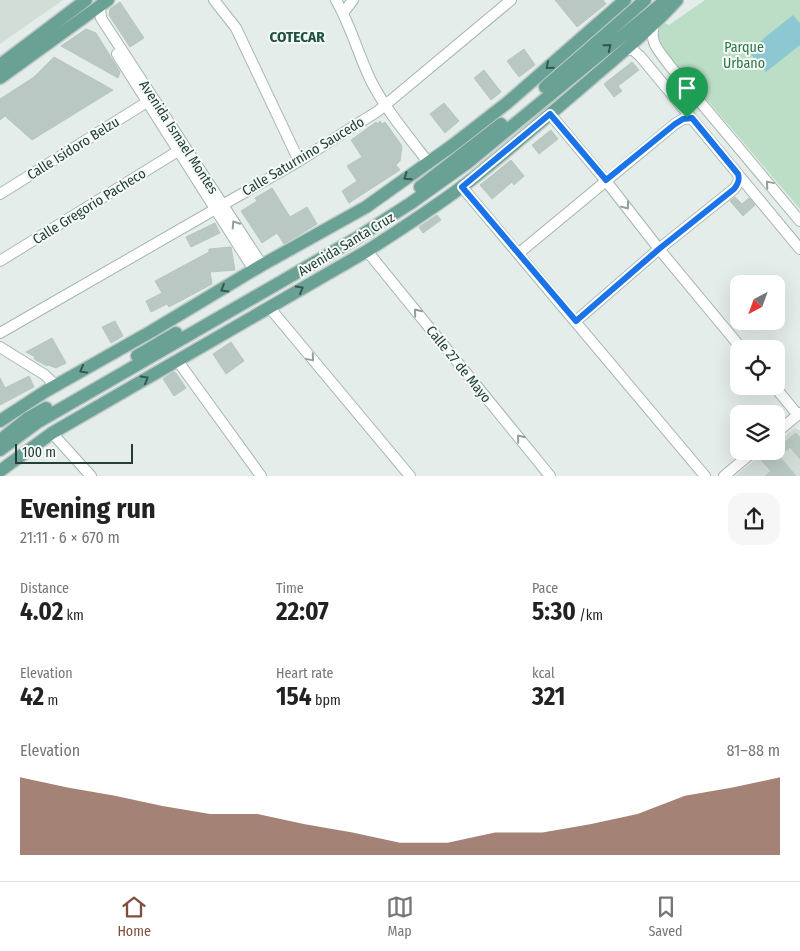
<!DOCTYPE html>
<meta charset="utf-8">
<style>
:root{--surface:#fff;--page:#f6f6f6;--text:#222;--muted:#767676;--line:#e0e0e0;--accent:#7f4e3d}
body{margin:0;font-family:"Fira Sans Condensed",sans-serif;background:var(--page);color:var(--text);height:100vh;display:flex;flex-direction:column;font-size:19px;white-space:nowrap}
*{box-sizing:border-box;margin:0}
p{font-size:16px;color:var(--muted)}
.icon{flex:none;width:28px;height:28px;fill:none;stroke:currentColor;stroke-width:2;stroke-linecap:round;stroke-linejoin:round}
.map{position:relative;height:476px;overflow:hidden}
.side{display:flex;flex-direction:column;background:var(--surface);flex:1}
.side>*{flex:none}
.needle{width:32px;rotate:221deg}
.fabs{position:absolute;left:730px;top:275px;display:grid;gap:10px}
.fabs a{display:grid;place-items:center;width:55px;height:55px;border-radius:10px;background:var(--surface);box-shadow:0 5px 20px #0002;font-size:25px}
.scale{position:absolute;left:15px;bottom:12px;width:118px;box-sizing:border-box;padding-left:5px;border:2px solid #233f38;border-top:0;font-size:14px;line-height:18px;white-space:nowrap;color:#233f38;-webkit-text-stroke:4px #f5faf7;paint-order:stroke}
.pin{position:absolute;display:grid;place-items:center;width:42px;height:42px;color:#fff;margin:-51px -21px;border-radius:50% 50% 50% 0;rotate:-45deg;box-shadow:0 0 5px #0007}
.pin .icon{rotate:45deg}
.round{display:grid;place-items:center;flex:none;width:52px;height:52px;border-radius:15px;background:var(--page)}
.overview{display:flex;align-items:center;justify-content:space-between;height:85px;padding:0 20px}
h1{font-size:28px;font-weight:700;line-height:38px}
.figures{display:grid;grid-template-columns:repeat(3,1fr);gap:8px;height:85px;padding:5px 20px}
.figures div{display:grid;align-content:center}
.figures b{font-size:25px;font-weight:700}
.figures small{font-size:14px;font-weight:400}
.figures p{font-size:14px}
.chart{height:140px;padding:10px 20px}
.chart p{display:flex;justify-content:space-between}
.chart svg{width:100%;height:90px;margin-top:5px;fill:var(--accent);opacity:.7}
.tabs{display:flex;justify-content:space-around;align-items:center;height:70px;border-top:1px solid var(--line);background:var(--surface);font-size:14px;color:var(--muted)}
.tabs a{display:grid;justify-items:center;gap:2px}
.tabs .current{color:var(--accent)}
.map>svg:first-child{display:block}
.built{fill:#d2ddd8}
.green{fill:#bddec6}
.water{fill:#8dc7d1}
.building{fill:#b9c8c2;stroke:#b6c7c0}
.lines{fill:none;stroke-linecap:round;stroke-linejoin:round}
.minor-casing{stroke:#a6b5b0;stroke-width:12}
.major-casing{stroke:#c1c9c7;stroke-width:15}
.minor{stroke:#fff;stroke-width:10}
.major{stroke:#69a294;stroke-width:12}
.oneway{stroke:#34584f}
.oneway2{stroke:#919f9c}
.route-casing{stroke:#fff;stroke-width:10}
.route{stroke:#1a73e8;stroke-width:6}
.labels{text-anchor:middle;stroke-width:4;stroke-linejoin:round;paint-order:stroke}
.park-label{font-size:14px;fill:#2e764a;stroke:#f5faf7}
.street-label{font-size:14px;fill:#233f38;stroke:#f5faf7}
.neighbourhood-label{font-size:15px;font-weight:bold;fill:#1f5145;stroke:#f5faf7}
</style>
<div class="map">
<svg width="800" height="476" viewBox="0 0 800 476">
<rect width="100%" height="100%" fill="#e4ede9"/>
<!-- built -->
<path class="built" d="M0,0H63L0,44Z
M795,428L800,431V476H735L766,451H776V443Z"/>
<!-- green -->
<path class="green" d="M705,0H800V209L690,80L680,75L669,62L656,36L657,27L663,22L669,25Z"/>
<!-- water -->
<path class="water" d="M793,15L800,23V45L766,72L748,51Z"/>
<!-- building -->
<path class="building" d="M555,0H603L606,4L577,27Z
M120,2L144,38L130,47L109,15L110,9Z
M86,29L96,33L120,72L118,78L61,46Z
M524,49L535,65L519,77L507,61Z
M54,57L113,90L32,140L5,116L0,120V99L34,77Z
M632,62L639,70L618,86L622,91L614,97L604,84Z
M484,70L501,92L491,100L474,78Z
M444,103L459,121L445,133L430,114Z
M380,121L382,124L385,122L402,146L400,161L396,165L400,170L349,203L342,191L357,181L347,166L362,157L351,140L376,122L377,124Z
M551,130L558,139L539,154L532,145Z
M511,160L524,176L514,185L512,182L492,199L480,185Z
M272,188L290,217L307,207L317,224L284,244L277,233L262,243L241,211L257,201L255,198Z
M735,197L742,204L749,198L755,205L743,216L730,201Z
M437,215L441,220L423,233L419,227Z
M215,223L220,233L191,247L186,237Z
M231,247L235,270L210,272L212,284L169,307L167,304L151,312L146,301L162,293L155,281L209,252V249Z
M115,321L123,336L111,343L102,327Z
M52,338L66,363L56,368L48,365L47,366L34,359L35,357L26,352Z
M231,342L244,361L226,374L213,354Z
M173,372L176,373L186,388L174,396L163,379Z
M29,376L34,387L0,405V378L5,388Z
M796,433L800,438V459L790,447L779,456L796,476H765L771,471L759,458L764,453L767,457L774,451H776V449Z"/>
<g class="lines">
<defs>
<path id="minor" d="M214,0L236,28L299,161
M336,0C351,26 358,54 371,81C386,110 408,136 428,162
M100,7L101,18L262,265
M343,13L353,0
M654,23C649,44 658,49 670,66L800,221
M625,50H633L640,56L800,249
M117,54L254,270
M550,114L606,181L659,249L742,349
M462,187L705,476
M0,194L147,102
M367,251L550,476
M519,253L675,124L683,119L691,118
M0,261L178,151
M269,307L410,476
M576,321L659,249L734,189C738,184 740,180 738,174
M0,333L299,161L378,111L511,0
M0,347L45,375L55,385
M177,360L261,476
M774,386L798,415
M52,433L91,476
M776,433L800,413
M724,476L754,451"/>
<path id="major" d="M0,65L86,0
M0,78L108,0
M545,87L645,0
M420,187L501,124
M137,356L176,333
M0,421L46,391L152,331L262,265L366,207L453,145L507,103L625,0
M3,438L28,418L46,408
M0,450L38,422L355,239L411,203L467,163L666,0
M0,471L52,433L367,251C404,227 442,203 476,176C513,146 549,115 584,85C615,58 649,31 677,0"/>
</defs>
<!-- minor casing -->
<use href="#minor" class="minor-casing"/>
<!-- major casing -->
<use href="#major" class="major-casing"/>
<!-- minor -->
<use href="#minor" class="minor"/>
<!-- major -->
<use href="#major" class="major"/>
</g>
<!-- one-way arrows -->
<defs><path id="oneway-chevron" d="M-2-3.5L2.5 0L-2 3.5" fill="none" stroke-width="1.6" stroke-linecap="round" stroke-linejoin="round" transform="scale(1.25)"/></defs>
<g class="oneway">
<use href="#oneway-chevron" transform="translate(608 47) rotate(-39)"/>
<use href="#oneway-chevron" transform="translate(549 66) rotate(139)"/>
<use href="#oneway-chevron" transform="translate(407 177) rotate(145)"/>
<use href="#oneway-chevron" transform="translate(224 289) rotate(149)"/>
<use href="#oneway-chevron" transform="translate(300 289) rotate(-30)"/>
<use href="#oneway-chevron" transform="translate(83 370) rotate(151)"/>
<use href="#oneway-chevron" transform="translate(145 379) rotate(-30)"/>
</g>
<g class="oneway2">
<use href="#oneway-chevron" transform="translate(769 184) rotate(-130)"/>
<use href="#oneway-chevron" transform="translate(626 206) rotate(53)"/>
<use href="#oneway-chevron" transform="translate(235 224) rotate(-123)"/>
<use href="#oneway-chevron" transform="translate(417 312) rotate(-129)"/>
<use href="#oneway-chevron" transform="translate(311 358) rotate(50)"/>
<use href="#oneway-chevron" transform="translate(520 438) rotate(-129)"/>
</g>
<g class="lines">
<defs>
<path id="route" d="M550,114L606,180L675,124L683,119L692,118L738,174C740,180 738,184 734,189L659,249L576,321L462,187Z"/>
</defs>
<!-- route casing -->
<use href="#route" class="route-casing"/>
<!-- route -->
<use href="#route" class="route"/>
</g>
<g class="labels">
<!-- park labels -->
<g class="park-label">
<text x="744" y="52">Parque<tspan x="744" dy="16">Urbano</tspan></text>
</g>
<!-- street labels -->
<g class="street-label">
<text transform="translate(179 137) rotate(57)" y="5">Avenida Ismael Montes</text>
<text transform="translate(73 148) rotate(-32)" y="5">Calle Isidoro Belzu</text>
<text transform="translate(303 156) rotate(-31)" y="5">Calle Saturnino Saucedo</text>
<text transform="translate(89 206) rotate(-32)" y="5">Calle Gregorio Pacheco</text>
<text transform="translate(346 244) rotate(-31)" y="5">Avenida Santa Cruz</text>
<text transform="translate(459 364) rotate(51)" y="5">Calle 27 de Mayo</text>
</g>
<!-- neighbourhood labels -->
<g class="neighbourhood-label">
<text x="297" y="42">COTECAR</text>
</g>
</g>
</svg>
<div class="fabs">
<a><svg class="needle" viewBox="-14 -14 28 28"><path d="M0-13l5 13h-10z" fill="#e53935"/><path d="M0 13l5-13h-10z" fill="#767676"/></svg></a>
<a><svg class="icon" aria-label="locate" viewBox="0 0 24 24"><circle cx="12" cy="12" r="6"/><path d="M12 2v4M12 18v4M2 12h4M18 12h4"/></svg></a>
<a><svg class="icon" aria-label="layers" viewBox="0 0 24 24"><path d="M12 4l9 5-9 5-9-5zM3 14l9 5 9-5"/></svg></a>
</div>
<div class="scale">100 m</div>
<div class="pin" style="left:687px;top:118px;background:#1e9e55"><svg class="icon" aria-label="arrive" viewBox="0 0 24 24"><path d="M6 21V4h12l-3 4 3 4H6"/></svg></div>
</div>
<section class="side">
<div class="overview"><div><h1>Evening run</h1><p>21:11 · 6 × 670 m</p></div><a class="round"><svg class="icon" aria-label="share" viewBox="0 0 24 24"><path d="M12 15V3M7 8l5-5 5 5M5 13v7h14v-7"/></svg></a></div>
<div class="figures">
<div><p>Distance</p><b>4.02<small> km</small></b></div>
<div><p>Time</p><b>22:07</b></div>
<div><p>Pace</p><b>5:30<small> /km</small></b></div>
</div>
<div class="figures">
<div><p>Elevation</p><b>42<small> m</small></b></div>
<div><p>Heart rate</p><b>154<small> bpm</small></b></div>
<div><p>kcal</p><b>321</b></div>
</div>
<div class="chart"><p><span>Elevation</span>81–88 m</p>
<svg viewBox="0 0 160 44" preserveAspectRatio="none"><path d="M0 44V6L10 11L20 15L30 20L40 24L50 24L60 29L70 33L80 38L90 38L100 33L110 33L120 29L130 24L140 15L150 11L160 6V44z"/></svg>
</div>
</section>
<nav class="tabs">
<a class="current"><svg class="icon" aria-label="home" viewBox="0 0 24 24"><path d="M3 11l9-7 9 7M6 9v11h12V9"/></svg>Home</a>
<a><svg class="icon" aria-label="map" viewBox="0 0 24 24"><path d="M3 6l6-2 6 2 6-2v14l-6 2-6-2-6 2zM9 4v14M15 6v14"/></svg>Map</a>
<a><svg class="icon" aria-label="saved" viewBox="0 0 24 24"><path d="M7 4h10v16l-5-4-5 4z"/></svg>Saved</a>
</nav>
